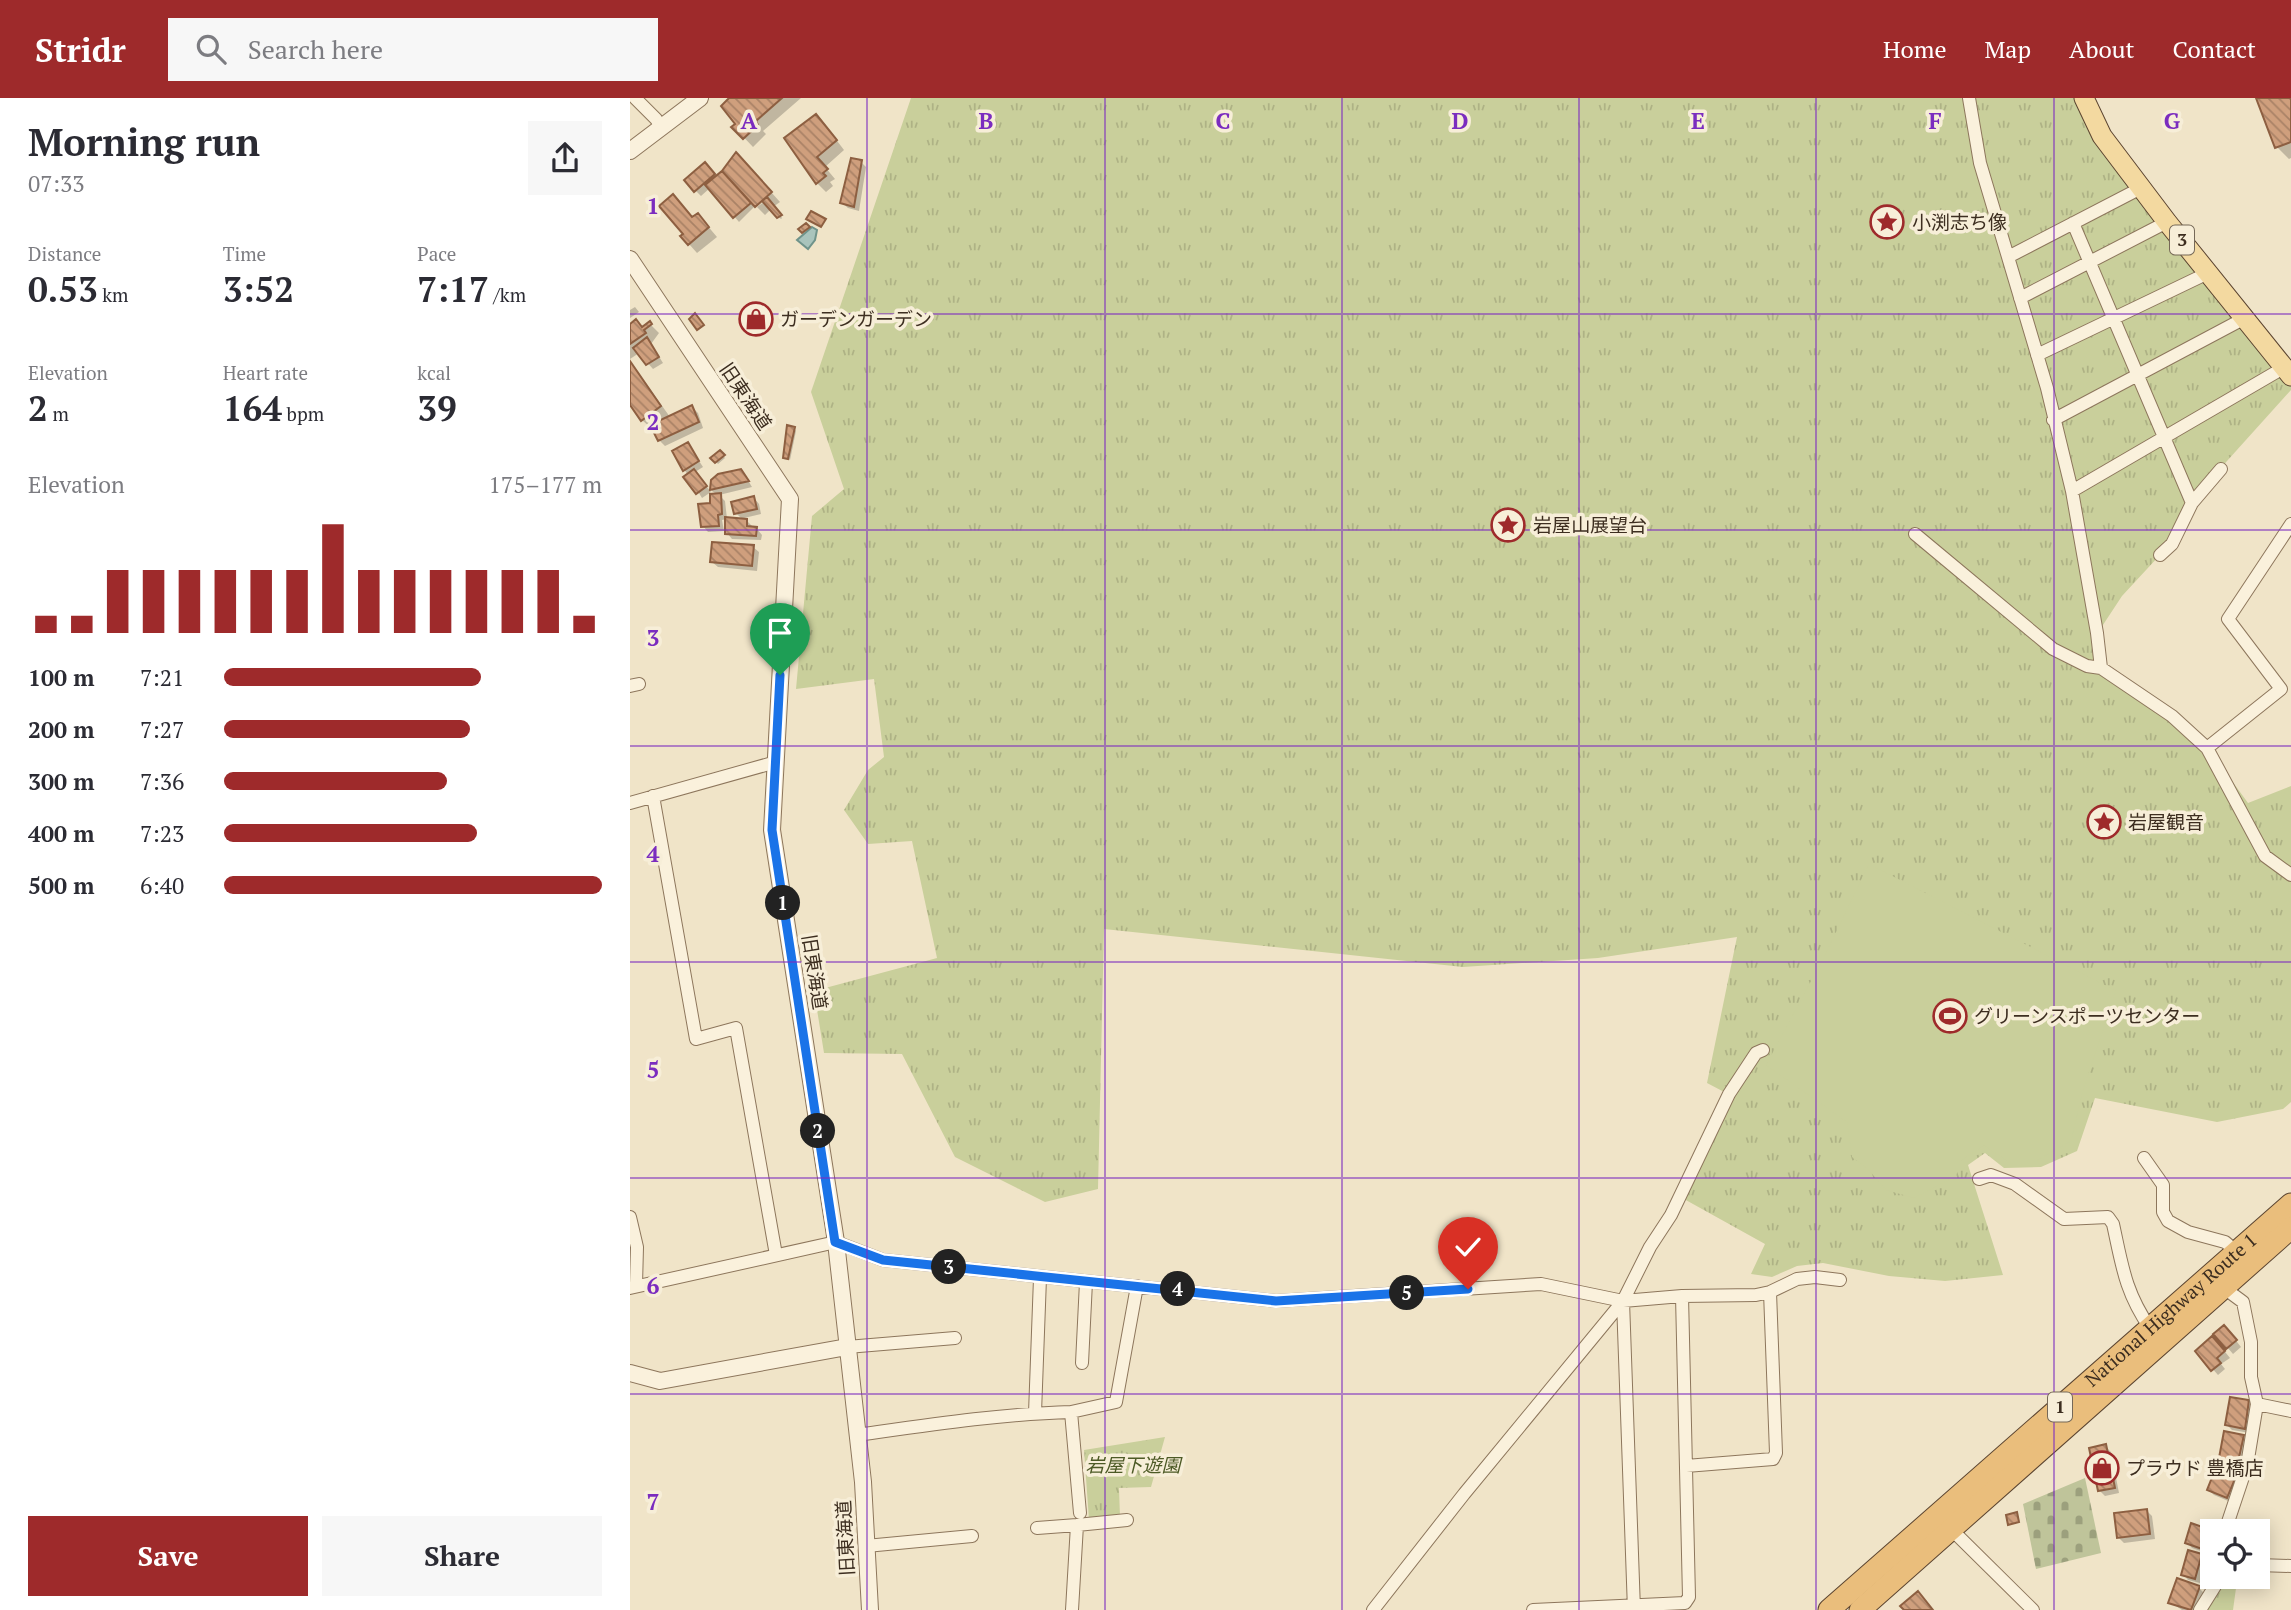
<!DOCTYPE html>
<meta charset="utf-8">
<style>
:root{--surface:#fff;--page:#f7f7f7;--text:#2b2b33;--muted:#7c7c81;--accent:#9e2a2b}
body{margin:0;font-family:"PT Serif","Noto Sans JP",serif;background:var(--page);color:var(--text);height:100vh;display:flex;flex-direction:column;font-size:26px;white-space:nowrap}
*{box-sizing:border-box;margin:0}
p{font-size:23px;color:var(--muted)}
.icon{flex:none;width:38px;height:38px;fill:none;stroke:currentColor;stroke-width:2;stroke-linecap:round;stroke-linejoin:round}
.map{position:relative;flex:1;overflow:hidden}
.details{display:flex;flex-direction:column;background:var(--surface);width:630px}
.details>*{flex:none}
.tools{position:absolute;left:1570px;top:1421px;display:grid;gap:14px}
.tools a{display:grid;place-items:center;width:70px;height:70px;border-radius:0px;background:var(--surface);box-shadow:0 4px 18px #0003;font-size:35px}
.pin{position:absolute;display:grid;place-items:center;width:60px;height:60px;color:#fff;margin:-72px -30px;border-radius:50% 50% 50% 0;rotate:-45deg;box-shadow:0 0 7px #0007}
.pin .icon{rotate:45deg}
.km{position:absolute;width:35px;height:35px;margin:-18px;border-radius:50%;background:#222;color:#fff;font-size:19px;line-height:35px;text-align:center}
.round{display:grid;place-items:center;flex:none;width:74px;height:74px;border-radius:0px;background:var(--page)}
.headline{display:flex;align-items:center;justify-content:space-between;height:119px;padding:0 28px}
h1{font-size:38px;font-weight:600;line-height:52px}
.figures{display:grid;grid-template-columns:repeat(3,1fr);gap:10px;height:119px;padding:7px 28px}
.figures div{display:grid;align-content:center}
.figures b{font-size:35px;font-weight:600}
.figures small{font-size:19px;font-weight:400}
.figures p{font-size:19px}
.chart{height:196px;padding:14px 28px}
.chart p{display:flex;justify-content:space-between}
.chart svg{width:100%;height:126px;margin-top:7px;stroke:var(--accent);stroke-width:6}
.cta{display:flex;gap:14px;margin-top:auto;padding:14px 28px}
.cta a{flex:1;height:80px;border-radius:0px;background:var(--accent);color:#fff;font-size:28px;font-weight:600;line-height:80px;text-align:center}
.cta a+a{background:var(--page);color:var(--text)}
ul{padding:0 28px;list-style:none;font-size:23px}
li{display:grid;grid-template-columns:112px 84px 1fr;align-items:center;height:52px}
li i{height:18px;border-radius:9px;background:var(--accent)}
header{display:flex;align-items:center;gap:42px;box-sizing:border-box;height:98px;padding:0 35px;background:var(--accent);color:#fff}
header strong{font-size:33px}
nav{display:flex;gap:38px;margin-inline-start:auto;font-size:24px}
.search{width:490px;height:63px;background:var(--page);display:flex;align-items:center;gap:18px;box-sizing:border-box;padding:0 24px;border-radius:0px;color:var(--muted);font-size:26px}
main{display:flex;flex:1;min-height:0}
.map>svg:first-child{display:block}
.cemetery{fill:url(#cemetery-stones)}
.park{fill:url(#park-tufts)}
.pitch{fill:#c9cf9b}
.water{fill:#a9c4bc;stroke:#6f938a;stroke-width:2}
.shadow{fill:#0003}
.building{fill:url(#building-back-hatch);stroke:#8d5f41;stroke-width:2}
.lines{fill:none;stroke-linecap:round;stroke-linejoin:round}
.minor-casing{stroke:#8d765c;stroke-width:14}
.tertiary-casing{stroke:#8d765c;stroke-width:18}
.primary-casing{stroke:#5b4430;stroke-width:21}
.trunk-casing{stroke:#5b4430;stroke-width:23}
.minor{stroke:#faf1dc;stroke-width:12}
.tertiary{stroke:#faf1dc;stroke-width:16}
.primary{stroke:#f3d9a0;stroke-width:19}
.trunk{stroke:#eabe7c;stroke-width:21}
.route-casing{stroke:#fff;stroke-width:14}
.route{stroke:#1a73e8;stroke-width:9}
.grid{fill:none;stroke:#7b2cbf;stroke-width:2;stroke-opacity:0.55}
.labels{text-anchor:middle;stroke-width:7;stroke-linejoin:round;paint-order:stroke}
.shield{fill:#f7eed8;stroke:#756857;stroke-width:2}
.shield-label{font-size:18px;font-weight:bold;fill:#3d2e20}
.poi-label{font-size:19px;fill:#3d2e20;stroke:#f7eed8;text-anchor:start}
.street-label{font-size:19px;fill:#3d2e20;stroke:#f7eed8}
.park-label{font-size:19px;font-style:italic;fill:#4d5a26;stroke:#f7eed8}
.grid-label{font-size:23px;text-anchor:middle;font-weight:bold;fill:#7b2cbf;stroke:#f7eed8;stroke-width:7;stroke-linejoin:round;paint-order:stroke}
</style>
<header>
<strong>Stridr</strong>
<div class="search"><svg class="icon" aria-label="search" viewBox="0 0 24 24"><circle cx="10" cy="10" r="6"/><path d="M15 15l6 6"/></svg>Search here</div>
<nav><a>Home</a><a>Map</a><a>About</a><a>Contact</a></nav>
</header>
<main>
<section class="details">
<div class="headline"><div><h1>Morning run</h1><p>07:33</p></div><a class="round"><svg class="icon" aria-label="share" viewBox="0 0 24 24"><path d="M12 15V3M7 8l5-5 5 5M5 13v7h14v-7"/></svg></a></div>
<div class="figures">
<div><p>Distance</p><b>0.53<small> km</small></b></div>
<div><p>Time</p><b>3:52</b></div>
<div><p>Pace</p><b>7:17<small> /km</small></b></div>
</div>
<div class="figures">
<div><p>Elevation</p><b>2<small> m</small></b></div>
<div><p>Heart rate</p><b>164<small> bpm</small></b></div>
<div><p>kcal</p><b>39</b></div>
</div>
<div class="chart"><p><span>Elevation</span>175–177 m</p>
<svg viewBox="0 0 160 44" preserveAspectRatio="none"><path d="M5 44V38M15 44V38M25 44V22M35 44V22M45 44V22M55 44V22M65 44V22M75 44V22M85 44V6M95 44V22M105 44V22M115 44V22M125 44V22M135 44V22M145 44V22M155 44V38"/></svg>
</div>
<ul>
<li><b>100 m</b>7:21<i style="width:68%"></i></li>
<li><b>200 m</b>7:27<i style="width:65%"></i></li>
<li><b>300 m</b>7:36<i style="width:59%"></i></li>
<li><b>400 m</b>7:23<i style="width:67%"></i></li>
<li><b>500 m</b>6:40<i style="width:100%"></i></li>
</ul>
<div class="cta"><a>Save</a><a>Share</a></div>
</section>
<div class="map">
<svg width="1661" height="1512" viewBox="0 0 1661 1512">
<defs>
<pattern id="cemetery-stones" width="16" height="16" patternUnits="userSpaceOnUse" patternTransform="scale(1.75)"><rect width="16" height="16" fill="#bfc49a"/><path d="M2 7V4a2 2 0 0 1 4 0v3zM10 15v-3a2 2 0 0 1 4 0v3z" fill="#9ca07d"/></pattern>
<pattern id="park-tufts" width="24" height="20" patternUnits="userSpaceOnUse" patternTransform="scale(1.75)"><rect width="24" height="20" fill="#c9cf9b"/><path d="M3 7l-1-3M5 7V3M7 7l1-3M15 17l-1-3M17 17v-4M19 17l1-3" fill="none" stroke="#aeb285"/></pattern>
<pattern id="building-back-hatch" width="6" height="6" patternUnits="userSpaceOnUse" patternTransform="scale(1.75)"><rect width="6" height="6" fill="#cf9f7d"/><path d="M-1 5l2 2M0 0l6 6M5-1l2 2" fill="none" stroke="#a98266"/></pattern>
</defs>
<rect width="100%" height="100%" fill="#f0e4c8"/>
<!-- cemetery -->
<path class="cemetery" d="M1455,1380L1471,1455L1406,1471L1393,1406Z"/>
<!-- park -->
<path class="park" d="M281,0H1454L1661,280V292L1561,403L1541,445L1492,498L1467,536L1471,570L1553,631L1602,683L1618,705L1661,688V1004L1653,1011L1587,1024L1465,1000L1447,1053L1411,1069L1374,1070L1355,1055L1338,1067L1373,1177L1315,1183L1259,1178L1193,1165L1167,1168L1142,1179L1121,1176L1135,1146L1054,1101L1098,996L1077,985L1107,839L968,860L833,869L474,831L468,1091L415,1104L325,1059L272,956L194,955L184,893L307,860L282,743L238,746L214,712L238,672L254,659L244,581L166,591L182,418L214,391L181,294Z
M535,1339L521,1389L489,1390L490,1419L459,1422L454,1352Z
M1592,1482L1607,1483L1603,1512H1576L1591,1489Z"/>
<!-- pitch -->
<path class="pitch" d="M1239,766L1486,893L1453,992L1441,1043L1406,1063H1377L1354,1047L1331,1063L1326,1078L1284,1100L1256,1092L1237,1070L1222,1059L1217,1024L1136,967L1195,857Z"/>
<!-- water -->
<path class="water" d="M182,129L187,132L185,142L178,151L167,142Z"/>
<!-- shadow -->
<path class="shadow" d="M101,0H171L133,33L136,36L123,49L104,29L108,26Z
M1627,0H1661V60L1659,61L1647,49Z
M195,27L214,52L195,69L205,81L200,84L203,88L196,94L187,85L157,41Z
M231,64L236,69L229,113L218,110L212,105Z
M115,65L150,104L143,109L152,120L151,121L141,111L135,117L127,109L135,103L132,101L109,124L80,90L71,98L65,92L81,72L87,80Z
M63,121L76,126L87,139L67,155L59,146Z
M5,209L9,214L0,220V212Z
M19,225L29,235L21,246L33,265L23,271L9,255L0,261V228L13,230Z
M0,263L40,319L62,309L68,315L73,330L35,348L29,342L23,329L21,330L12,322L0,304Z
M164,330L166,333L160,362L155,359Z
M58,346L73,369L65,374L81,394L72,400L54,371Z
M90,354L95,360L88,366L83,360Z
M116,379L122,389L89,397L95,403L97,421L113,422L106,415L124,400L129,406L131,416L114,420L122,428V431H127L132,437L131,442L102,441L97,435V421L92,422L94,433L78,434L73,428L88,397L82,393L83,383Z
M123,449L129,454L127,473L88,469L82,464Z
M1600,1235L1611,1249L1603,1256L1586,1236Z
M1588,1245L1600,1260L1591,1266L1595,1271L1588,1277L1567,1253Z
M1618,1304L1624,1310L1620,1335L1602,1332L1597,1327Z
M1613,1338L1618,1344L1613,1368L1596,1365L1591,1359Z
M1475,1348L1481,1354L1489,1395L1475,1398L1469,1392Z
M1604,1382L1610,1388L1603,1405L1584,1397L1579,1392Z
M1517,1413L1522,1418L1525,1441L1494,1445L1488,1439Z
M1580,1434V1456L1562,1450L1557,1444Z
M1571,1458L1577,1463L1570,1485L1558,1482L1553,1476Z
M1569,1490L1574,1495L1568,1512H1552L1540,1504Z"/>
<!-- building -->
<path class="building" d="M99,0H152L126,23L128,27L113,41L101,29L105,26L91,8Z
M1626,0H1661V44L1645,50Z
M186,16L207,42L187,59L198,71L193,75L196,78L186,86L154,40Z
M106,54L142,94L125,109L92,73Z
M221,60L232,62L224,109L210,105Z
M75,64L85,76L64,94L54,82Z
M92,73L121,105L103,120L75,87Z
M43,96L62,119L68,115L79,129L58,147L50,138L53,136L29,108Z
M137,99L152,117L147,120L132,103Z
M181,113L196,121L191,129L176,121Z
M176,125L180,129L172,135L168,131Z
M65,215L74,227L67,232L59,221Z
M6,221L12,229L20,223L22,226L14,232L16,235L0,246V226Z
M17,239L29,259L16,267L3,250Z
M0,263L31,308L11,323L0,307Z
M62,307L69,324L28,343L20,327Z
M157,327L165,329L158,361L153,360Z
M58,344L69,363L53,373L42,353Z
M90,352L95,357L85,365L80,360Z
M64,371L77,388L66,396L53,379Z
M111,371L119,383L80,392L81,382L88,376Z
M91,395L92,416L88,417L89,428L71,429L68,406L80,405V396Z
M124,398L127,411L104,416L101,404Z
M95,419L117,421V428L127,429L126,438L95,436Z
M82,444L124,447L122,468L80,464Z
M1594,1227L1607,1242L1596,1251L1583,1236Z
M1582,1238L1595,1253L1587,1260L1591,1265L1581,1273L1565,1253Z
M1600,1299L1619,1302L1615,1331L1595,1327Z
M1594,1333L1614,1337L1608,1364L1589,1360Z
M1476,1346L1485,1390L1468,1393L1459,1350Z
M1585,1372L1605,1381L1597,1400L1577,1392Z
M1517,1411L1520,1436L1487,1440L1484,1415Z
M1387,1414L1389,1424L1378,1427L1376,1417Z
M1561,1425L1581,1432L1575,1452L1555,1445Z
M1558,1452L1572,1456L1565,1481L1551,1477Z
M1547,1480L1570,1488L1561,1512L1538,1505Z
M1288,1493L1303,1512H1274L1270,1508Z"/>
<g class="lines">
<defs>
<path id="minor" d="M5,0L26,21L32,30
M1443,125L1562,405
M1378,159L1511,90
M1390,200L1537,124
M1407,257L1578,175
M1423,322L1615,220
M1442,393L1655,269
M1285,436L1423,551L1457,568L1471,570L1467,535L1442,393L1417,290L1350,65L1339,0
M1530,457L1542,446L1562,405L1591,371
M1471,570L1542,618L1577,650L1635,758L1661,777
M0,588L9,586
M1577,650L1651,591L1598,521L1661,426
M23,698L66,941L106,930L146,1157
M0,705L146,664
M1514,1060L1533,1087V1114L1538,1123L1558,1134L1595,1144L1607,1154
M1349,1081L1361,1077L1385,1086L1434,1121L1478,1119L1483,1126C1492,1167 1495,1194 1520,1230
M0,1119L7,1149L6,1187
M0,1190L206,1144L253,1162L646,1203L911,1186L993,1203L1052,1198L1126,1197L1140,1194L1167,1181L1185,1179L1210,1182
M1594,1190L1613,1204L1621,1244V1279L1627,1306L1617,1367L1595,1433
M993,1203L1004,1512
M217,1249L325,1240
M452,1265L456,1184
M1627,1306L1661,1313
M441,1314L486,1304L507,1188
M405,1315L410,1180
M227,1337C298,1327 369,1316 441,1314L450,1415
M1056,1368L1143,1361L1146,1355L1140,1194
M447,1427L497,1422
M407,1430L447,1427L442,1512
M1321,1431L1403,1512
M236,1448L342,1438
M1628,1467L1661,1468
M743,1512L834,1396L993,1203L1020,1149L1041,1117L1099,996L1126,955L1133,952
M903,1512L1055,1505L1059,1499L1052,1198
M1570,1512L1585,1488L1586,1479"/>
<path id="tertiary" d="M0,53L70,0
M0,161L160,401L142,732L206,1144L233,1384L240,1512
M0,1275L30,1283L217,1249"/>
<path id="primary" d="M1454,0L1472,38L1537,124L1661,278"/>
<g id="trunk">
<path id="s1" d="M1199,1512L1661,1106"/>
<path d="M1230,1512L1661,1130"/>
</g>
</defs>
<!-- minor casing -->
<use href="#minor" class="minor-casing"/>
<!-- tertiary casing -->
<use href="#tertiary" class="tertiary-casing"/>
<!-- primary casing -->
<use href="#primary" class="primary-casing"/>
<!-- trunk casing -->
<use href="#trunk" class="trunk-casing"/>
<!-- minor -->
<use href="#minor" class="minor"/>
<!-- tertiary -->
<use href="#tertiary" class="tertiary"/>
<!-- primary -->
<use href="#primary" class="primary"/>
<!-- trunk -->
<use href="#trunk" class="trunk"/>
</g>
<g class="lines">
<defs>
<path id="route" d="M150,577L142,732L205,1144L253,1162L646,1203L838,1191"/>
</defs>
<!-- route casing -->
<use href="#route" class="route-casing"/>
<!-- route -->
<use href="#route" class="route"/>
</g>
<!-- grid -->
<path class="grid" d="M237,0V1512M475,0V1512M712,0V1512M949,0V1512M1186,0V1512M1424,0V1512M0,216H1661M0,432H1661M0,648H1661M0,864H1661M0,1080H1661M0,1296H1661"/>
<!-- icons -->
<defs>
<symbol id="sight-ring" viewBox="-11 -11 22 22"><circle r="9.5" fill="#f7eed8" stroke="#9e2a2b" stroke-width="1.5"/><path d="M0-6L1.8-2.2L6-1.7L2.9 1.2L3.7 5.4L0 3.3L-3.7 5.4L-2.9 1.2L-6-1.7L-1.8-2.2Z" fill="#9e2a2b"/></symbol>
<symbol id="shop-ring" viewBox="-11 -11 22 22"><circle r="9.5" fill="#f7eed8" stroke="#9e2a2b" stroke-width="1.5"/><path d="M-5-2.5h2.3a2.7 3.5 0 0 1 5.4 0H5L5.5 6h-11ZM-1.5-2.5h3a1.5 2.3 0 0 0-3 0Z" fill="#9e2a2b"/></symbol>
<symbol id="stadium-ring" viewBox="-11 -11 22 22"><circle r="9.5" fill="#f7eed8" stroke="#9e2a2b" stroke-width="1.5"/><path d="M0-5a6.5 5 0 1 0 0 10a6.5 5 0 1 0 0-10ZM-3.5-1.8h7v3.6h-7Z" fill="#9e2a2b"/></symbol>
</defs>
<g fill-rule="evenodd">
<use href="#sight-ring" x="1238" y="105" width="38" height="38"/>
<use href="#shop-ring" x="107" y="202" width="38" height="38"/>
<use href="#sight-ring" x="859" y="408" width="38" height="38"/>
<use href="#sight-ring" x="1455" y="705" width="38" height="38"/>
<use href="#stadium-ring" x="1301" y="899" width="38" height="38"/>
<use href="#shop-ring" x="1453" y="1351" width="38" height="38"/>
</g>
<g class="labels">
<!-- shield labels -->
<g class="shield">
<rect x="1540" y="127.5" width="24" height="29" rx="5"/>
<rect x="1418" y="1294.5" width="24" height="29" rx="5"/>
</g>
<g class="shield-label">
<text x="1552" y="148">3</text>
<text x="1430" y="1315">1</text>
</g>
<!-- poi labels -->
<g class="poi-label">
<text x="1282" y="131">小渕志ち像</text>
<text x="150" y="228">ガーデンガーデン</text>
<text x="903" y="434">岩屋山展望台</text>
<text x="1498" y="731">岩屋観音</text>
<text x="1344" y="925">グリーンスポーツセンター</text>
<text x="1496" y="1377">プラウド 豊橋店</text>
</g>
<!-- street labels -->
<g class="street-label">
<text transform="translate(116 298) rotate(56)" y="7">旧東海道</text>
<text transform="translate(185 874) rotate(81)" y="7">旧東海道</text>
<text dy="7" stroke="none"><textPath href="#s1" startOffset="455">National Highway Route 1</textPath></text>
<text transform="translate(215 1440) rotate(-93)" y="7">旧東海道</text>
</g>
<!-- park labels -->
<g class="park-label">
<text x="503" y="1374">岩屋下遊園</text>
</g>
</g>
<g class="grid-label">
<text x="119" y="31">A</text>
<text x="356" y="31">B</text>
<text x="593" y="31">C</text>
<text x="830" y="31">D</text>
<text x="1068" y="31">E</text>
<text x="1305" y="31">F</text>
<text x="1542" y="31">G</text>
<text x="23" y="116">1</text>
<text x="23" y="332">2</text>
<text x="23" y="548">3</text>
<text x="23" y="764">4</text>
<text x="23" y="980">5</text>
<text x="23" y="1196">6</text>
<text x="23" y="1412">7</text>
</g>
</svg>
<div class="tools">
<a><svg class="icon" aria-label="locate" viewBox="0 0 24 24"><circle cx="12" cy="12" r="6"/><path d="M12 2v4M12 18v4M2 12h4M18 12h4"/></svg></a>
</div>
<div class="pin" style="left:150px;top:577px;background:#1e9e55"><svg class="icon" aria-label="arrive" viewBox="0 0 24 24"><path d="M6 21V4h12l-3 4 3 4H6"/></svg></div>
<div class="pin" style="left:838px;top:1191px;background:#d93025"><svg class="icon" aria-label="check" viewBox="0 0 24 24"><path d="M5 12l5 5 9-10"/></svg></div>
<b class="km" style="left:153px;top:805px">1</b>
<b class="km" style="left:188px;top:1033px">2</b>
<b class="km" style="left:319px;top:1169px">3</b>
<b class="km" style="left:548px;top:1191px">4</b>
<b class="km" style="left:777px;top:1195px">5</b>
</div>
</main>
